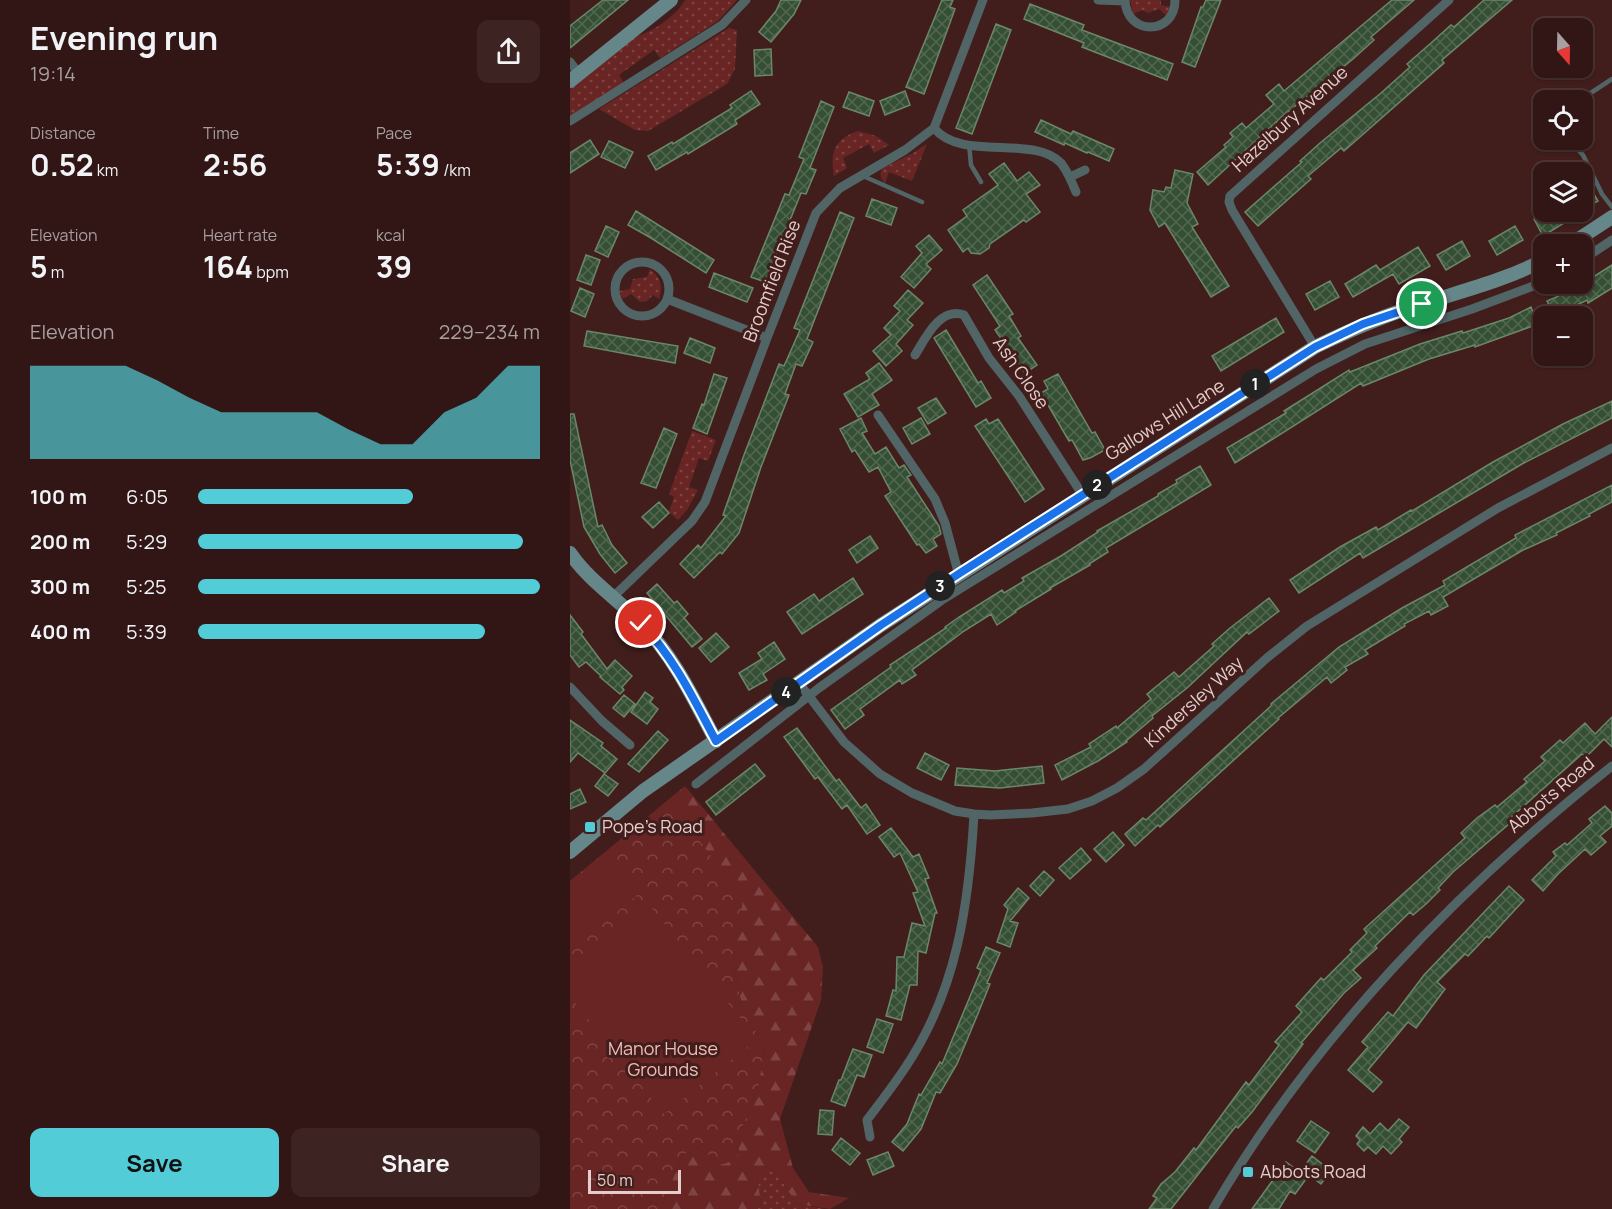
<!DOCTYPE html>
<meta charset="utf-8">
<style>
:root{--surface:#311615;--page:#3d2322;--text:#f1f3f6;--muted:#a89fa0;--line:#4c3534;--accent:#52ccd6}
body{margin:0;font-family:Manrope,sans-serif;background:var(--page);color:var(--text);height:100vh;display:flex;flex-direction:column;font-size:22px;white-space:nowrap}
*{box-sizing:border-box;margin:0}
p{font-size:20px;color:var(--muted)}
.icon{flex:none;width:33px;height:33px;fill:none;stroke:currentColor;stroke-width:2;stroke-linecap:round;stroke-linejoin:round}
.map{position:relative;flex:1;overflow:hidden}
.details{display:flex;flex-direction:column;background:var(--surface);width:570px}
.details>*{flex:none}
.needle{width:39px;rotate:160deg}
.buttons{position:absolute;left:963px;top:18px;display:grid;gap:12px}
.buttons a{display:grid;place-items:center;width:60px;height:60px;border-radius:12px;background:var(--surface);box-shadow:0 2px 4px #0004,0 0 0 2px var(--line);font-size:30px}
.scale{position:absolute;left:18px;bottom:15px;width:93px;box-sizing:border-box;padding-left:6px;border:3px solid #e5cdcb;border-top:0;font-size:16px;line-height:21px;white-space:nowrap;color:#e5cdcb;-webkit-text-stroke:4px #411e1c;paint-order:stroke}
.pin{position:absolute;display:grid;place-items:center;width:51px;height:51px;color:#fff;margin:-26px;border:3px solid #fff;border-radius:50%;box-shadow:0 2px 6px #0007}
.km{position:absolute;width:30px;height:30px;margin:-15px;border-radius:50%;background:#222;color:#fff;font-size:16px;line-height:30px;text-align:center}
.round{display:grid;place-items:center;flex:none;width:63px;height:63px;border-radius:12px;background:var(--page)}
.headline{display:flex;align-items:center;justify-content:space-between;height:102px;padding:0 30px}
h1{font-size:33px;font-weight:700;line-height:45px}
.metrics{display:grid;grid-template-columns:repeat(3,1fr);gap:9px;height:102px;padding:6px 30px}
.metrics div{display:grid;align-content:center}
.metrics b{font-size:30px;font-weight:700}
.metrics small{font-size:16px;font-weight:400}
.metrics p{font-size:16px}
.chart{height:168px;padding:12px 30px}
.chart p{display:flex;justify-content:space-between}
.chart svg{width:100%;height:108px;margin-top:6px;fill:var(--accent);opacity:.7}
.button{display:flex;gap:12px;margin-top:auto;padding:12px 30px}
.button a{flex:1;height:69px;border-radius:12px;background:var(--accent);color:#111;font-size:24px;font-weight:700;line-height:69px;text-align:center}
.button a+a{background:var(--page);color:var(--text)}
ul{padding:0 30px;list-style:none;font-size:20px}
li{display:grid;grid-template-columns:96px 72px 1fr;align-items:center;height:45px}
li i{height:15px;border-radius:8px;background:var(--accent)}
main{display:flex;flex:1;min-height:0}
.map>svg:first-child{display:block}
.grass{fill:url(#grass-dots)}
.forest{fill:url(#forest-firs)}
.park{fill:url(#park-crowns)}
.garden{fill:#692524}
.building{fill:url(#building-cross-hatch);stroke:#6b8769;stroke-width:1.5}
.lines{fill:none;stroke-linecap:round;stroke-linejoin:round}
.lane{stroke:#516567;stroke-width:4.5}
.street{stroke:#516567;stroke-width:9}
.secondary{stroke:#66878a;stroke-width:14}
.route-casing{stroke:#fff;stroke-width:12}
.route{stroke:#1a73e8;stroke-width:8}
.poi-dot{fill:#52ccd6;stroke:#411e1c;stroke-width:2}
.labels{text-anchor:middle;stroke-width:6;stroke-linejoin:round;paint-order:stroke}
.street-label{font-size:18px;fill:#e5cdcb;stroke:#411e1c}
.poi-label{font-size:18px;fill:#e5cdcb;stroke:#411e1c;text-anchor:start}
.park-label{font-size:18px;fill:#f1bbb7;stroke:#411e1c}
</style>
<main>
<section class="details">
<div class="headline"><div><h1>Evening run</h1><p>19:14</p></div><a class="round"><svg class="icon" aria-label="share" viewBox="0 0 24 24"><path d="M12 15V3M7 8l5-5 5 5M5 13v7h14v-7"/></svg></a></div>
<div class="metrics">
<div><p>Distance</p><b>0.52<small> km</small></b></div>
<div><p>Time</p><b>2:56</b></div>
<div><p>Pace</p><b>5:39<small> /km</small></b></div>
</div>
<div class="metrics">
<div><p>Elevation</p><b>5<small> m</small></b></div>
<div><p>Heart rate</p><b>164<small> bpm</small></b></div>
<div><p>kcal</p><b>39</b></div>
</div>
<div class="chart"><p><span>Elevation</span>229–234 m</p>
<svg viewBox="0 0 160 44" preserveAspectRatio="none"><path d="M0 44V6L10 6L20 6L30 6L40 12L50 19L60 25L70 25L80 25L90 25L100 32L110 38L120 38L130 25L140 19L150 6L160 6V44z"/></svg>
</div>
<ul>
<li><b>100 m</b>6:05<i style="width:63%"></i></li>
<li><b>200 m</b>5:29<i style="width:95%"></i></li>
<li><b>300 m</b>5:25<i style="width:100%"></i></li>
<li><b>400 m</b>5:39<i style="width:84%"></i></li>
</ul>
<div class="button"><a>Save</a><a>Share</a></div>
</section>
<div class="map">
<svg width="1042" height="1209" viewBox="0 0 1042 1209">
<defs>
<pattern id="grass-dots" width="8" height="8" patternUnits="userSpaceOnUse" patternTransform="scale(1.5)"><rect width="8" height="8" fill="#692524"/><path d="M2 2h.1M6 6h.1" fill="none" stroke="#7e4342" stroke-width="1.8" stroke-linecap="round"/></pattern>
<pattern id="forest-firs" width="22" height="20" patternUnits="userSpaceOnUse" patternTransform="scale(1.5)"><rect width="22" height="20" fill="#692524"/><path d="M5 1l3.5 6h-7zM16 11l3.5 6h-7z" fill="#7e4342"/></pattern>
<pattern id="park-crowns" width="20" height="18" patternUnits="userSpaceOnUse" patternTransform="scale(1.5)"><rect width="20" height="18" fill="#692524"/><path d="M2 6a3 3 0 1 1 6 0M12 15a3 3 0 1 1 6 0" fill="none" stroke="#7e4342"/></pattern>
<pattern id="building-cross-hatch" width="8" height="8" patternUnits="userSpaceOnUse" patternTransform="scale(1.5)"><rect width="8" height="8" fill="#354f34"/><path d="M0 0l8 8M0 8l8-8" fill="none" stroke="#526750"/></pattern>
</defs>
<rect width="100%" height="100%" fill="#411e1c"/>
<!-- grass -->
<path class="grass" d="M115,0H167L148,21L90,58L84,50L49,75L54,83L0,117V89L66,36C82,33 107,15 115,0Z
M560,0H591V5L601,7L597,16L589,9L578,13L573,10L563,14Z
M159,28L167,30L165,69L157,84L78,131L65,130L29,109Z
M288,131L306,136L319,145L304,153L299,144L273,158L277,168L264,176C260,153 264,139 288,131Z
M357,144L342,181L319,172L315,183C310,179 309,173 313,168L343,153Z
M80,269C91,278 93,286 89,299L83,295L77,301L70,302L61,294L52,299L50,291L60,289L63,279L77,277Z
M122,431L146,440L138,461L129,458L119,487L128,490L117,510L108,520L99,512L104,497L99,494Z
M197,1167L205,1171L227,1204L255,1209H187L191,1203L187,1176Z"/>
<!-- forest -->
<path class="forest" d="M115,786L248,947L253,967L251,1000L210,1119L223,1168L239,1192L279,1198L260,1209L227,1204L205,1171L197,1167L187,1176L191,1203L187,1209H91L112,1155L128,1148L153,1164L168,1158L169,1136L189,1084L194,1045L173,1011L163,963L172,900L99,799Z"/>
<!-- park -->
<path class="park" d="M99,799L173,900L163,963L173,1011L194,1045L189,1084L169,1136L168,1159L153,1164L128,1148L112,1155L91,1209H0V881Z"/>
<!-- garden -->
<path class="garden" d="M42,856L71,892L4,947L0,943V891Z
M81,907L187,1039L94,1114L0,996V972Z"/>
<!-- building -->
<path class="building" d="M33,0H58L0,48V26Z
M211,0H231L224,14L201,42L189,32L206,11Z
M372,0H383L380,7L385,9L354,94L336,87Z
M636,0H651L625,67L612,62L631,7H633Z
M822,0H844L801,37L804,40L783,59L714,115L638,185L627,172L656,147L654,145L663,137L660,133L672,123L676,128L704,104L696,95L709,84L714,91Z
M914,0H942L872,60L874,63L774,151L771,148L738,176L741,179L688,226L675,212L732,162L730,161L750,143L811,93L840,67L837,64L861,43L881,25L884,27Z
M460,4L514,25L512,30L603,64L597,80L512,47L514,43L454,19Z
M426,24L441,30L402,134L386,128Z
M201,49L202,75L185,76L184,50Z
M181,91L190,104L165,120L167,124L118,154L117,152L86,170L78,156L102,142L103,144L162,108L160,105Z
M335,91L340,105L315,115L310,101Z
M279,92L304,101L299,116L273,107Z
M251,101L264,107L240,168L246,170L236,194L231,193L195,282L181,277L215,194L219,195L234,159L229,157Z
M471,120L501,134L503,131L544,149L539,161L518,152L517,153L495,143L494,145L465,132Z
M20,140L29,154L0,173V153Z
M39,141L63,152L55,168L31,157Z
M434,163L447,181L459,172L470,185L456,194L470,212L456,222L454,220L420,244L419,248L410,254L401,253L398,248L393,252L378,230L397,216L393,210L428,185L419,174Z
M605,170L623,174L617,203L628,224L622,227L659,286L641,297L595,223L589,227L580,210L583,190L594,192L596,187L601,188Z
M1012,174L1028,201L1012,210Z
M302,199L327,208L321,225L296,216Z
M66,211L144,260L136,273L81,238L58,225Z
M270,212L284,218L237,339L243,342L232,366L226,364L215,394L219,395L214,408L191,467L169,533L152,554L150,552L124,578L110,564L128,545L131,548L156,516L153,515L174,455L209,364L214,366L230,330L224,328Z
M977,212H1009L998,218L999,220L973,236L964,219Z
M36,226L49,232L38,257L25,251Z
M945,226L953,240L927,255L919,241Z
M359,235L372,250L356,264L361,269L344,288L331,277L352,253L346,246Z
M892,241L900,256L876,270L867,255Z
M848,247L860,266L829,284L823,274L783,297L775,284L806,265L810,270Z
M16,255L30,260L21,285L7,280Z
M1042,265V288L1018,303L1017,300L985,316L977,301L1006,288Z
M144,273L183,288L177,302L139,287Z
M417,275L443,314L439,316L451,336L448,338L467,365L455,373L425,330L430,326L403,285Z
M760,281L769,297L745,310L736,294Z
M10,288L24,294L15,317L1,311Z
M338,290L353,303L337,320L343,325L326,344L332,351L316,366L303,351L321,335L314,328L330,311L324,306Z
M961,307L968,324L905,347V345L859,359L793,386L791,383L665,463L657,448L716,413L714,411L779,370L780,372L850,344L892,331L893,333L939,318Z
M706,318L714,332L651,371L642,356Z
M376,330L408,383L411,381L421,398L406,407L364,338Z
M17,331L108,346L105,363L14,346Z
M120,338L145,348L140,363L114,353Z
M309,363L322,380L302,394L309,405L288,417L274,394L300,379L296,373Z
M144,374L157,378L137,434L123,428L132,404L134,405Z
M488,374L522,433L525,432L535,450L520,458L513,460L502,440L499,441L471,393L478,389L474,381Z
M366,398L376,413L358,424L348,408Z
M1042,401V418L952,464L793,558L790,553L729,593L720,580L770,547L806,527L808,530L841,510L842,511L923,462L993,424Z
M0,414H4L28,527L32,525L42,545L57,563L45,573L30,554L14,527L0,460Z
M291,418L297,431L292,433L305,454L316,447L329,468L334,465L341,475L337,477L369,526L371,534L363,539L367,546L356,553L349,544L347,545L315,496L321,492L308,467L299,472L285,450L282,452L270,429Z
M351,418L360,434L342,444L333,428Z
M416,419L419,424L428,419L474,489L455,502L405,426Z
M94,428L107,434L86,488L71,483Z
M630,466L641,485L536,548L538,552L519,564L520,565L480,588L481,589L445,611L446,612L427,625L421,614L394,631L342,670L346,675L332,684L330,680L290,709L294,715L275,729L261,710L321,667L320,665L376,628L375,627L389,617L432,590L434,593L454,581L452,578L491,556L528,532L527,531L588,496V494L607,483L606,480Z
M1042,485V502L1019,514L1020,516L986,533L987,535L953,550L873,597L878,606L861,615L859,611L834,624L835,626L795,650L798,654L775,667L777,670L761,683L757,677L708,718L709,719L590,827L588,825L565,846L555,834L573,818L576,820L702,705L701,704L769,647L832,608L875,585L873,581L946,538L945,535Z
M89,502L99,513L83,528L72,517Z
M300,536L308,548L287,563L279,550Z
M283,578L293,594L232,634L217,612L244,594L249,601Z
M87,584L104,603L107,601L118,614L114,618L132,639L122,647L77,593Z
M699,598L709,611L679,634L677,632L617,688L582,716L583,718L556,741L557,742L528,761L492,780L485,765L521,747L519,744L546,726L547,728L581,699L577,694L604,672L609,677L644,646L642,644L660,628Z
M0,615L13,632L11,634L37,669L45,660L62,676L52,687L54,690L50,694L30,677L31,676L16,662L9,667L0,655Z
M146,633L159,647L141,662L129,648Z
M204,642L215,659L193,674L197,680L179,690L169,673L192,659L188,653Z
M75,692L83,698L80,702L88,709L77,724L61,712Z
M54,695L65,704L54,717L43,708Z
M1042,717V747L1034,739L1016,757L1012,754L938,820L940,823L883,872L868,888L870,890L856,904L843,915L840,912L805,946L807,948L783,970L791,978L774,993L731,1043L733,1044L682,1112L668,1128L666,1126L601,1209H579L587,1198L583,1196L591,1184L605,1172L624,1148L626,1150L676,1082L679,1085L709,1045L705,1042L732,1012L726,1006L751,978L754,980L782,952L780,950L797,933L794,929L895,838L891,833L907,818L925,805L927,807L957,782L954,779L975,761L971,757L990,740L993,743L1015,723L1025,734Z
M0,720L33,743L31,746L47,759L35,773L8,753L0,762Z
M227,728L266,781L269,779L291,808L296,804L310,825L297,834L277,805L272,809L248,777L245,779L214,737Z
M88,731L98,740L69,772L58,764Z
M355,753L379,765L371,780L347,768Z
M185,764L195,776L146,815L136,802Z
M472,766L474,783L430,788L385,785L387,768L425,771Z
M34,774L48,784L38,796L25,786Z
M10,789L16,802L0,809V794Z
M1035,806L1042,813V826L1030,836L1036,842L1021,855L1015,849L988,874L973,891L962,880L986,856L983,852L995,843L997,845L1022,823L1019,819Z
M321,828L343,857L349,854L359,878L355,879L367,913H365L356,953L348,951L347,985H340L331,1020L316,1016L323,990L326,991L327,957H334L342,923L355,926L343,893L348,892L330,853L324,857L309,837Z
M543,832L554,845L536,862L524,849Z
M511,848L521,860L500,879L489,868Z
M474,871L484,880L470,896L460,886Z
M939,886L954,900L919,938L917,936L898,956L895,954L867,982L875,989L846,1028L838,1022L798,1070L812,1082L803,1092L778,1070L798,1047L792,1042L818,1012L823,1016L854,975Z
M448,888L459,898L440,921L448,923L440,947L427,942L438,909L434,905Z
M416,947L430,953L417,983L420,984L407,1016L387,1064L370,1093L366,1092L351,1129L333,1151L322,1142L337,1124L349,1094L351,1095L370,1062L372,1064L411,970L407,968Z
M307,1019L323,1024L313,1053L297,1047Z
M283,1049L302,1055L294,1077L287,1075L275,1106L261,1101L269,1080H271Z
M250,1110L264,1111L262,1135L248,1134Z
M829,1119L839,1127L829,1139L832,1142L821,1154L813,1146L806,1154L798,1147L794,1151L787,1144L790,1140L786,1136L793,1127L800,1134L810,1123L818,1131Z
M741,1121L759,1133L745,1153L727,1141Z
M271,1138L290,1153L280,1165L262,1150Z
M318,1152L324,1166L303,1175L297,1160Z
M742,1156L761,1171L751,1184L739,1175L725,1194L720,1191L709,1209H682L716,1162L730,1172Z"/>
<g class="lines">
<!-- lane -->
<path class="lane" d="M1010,100L1042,79
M999,140L1013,155L1032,194L1042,207
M399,144L401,165L411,182
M293,176L352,202"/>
<!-- street -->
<path class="street" d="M528,0L555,1
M555,0C556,36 605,36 605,0
M0,62L9,74
M0,121L152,25L176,0
M364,128C391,162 464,134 491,163C498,172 502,182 506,192
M500,177L515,170
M1012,260L1042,240
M45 289a27 27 0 1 1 54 0a27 27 0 1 1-54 0Z
M97,299L197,338
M745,347L662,210L659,202L660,196L879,0
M345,355C355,339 370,306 394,315L419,358L449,396L512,494
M308,415L365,499L375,523L387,568L390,573
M43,597L122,521L135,502L197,338L246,213L270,188L335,150L364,128L413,0
M229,683L274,742L310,774L342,793L385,811L404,814L420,815L462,813L498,809L522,801L547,788L574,769L698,657L737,626L928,508L1042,448
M0,687L32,721L60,745
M126,784L249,688L372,600L746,369L795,344L902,309L974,282
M300,1137L297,1120C310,1103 323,1086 335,1068C387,991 399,904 404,814
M643,1209C743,1038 888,888 1042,766"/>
<!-- secondary -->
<path class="secondary" d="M0,81L101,0
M1001,244L1042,217
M0,553C19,581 49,600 72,624C105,658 124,700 146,741
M0,852L73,791L311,625L745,347C780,330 815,315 852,304C895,290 933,281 974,260"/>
</g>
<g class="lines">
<defs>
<path id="route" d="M71,623C106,661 122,696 146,741L311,625L390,573L745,347L793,324L852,304"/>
</defs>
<!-- route casing -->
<use href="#route" class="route-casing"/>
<!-- route -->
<use href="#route" class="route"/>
</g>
<!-- markers -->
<g class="poi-dot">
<rect x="14" y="821" width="12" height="12" rx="3"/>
<rect x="672" y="1166" width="12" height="12" rx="3"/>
</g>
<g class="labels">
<!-- street labels -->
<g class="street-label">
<text transform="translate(720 119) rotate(-42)" y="6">Hazelbury Avenue</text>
<text transform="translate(202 281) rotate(-69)" y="6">Broomfield Rise</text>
<text transform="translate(451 373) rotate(55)" y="6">Ash Close</text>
<text transform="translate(595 420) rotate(-32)" y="6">Gallows Hill Lane</text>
<text transform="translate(624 702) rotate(-42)" y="6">Kindersley Way</text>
<text transform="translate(981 795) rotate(-40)" y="6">Abbots Road</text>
</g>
<!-- poi labels -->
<g class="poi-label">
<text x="32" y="833">Pope's Road</text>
<text x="690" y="1178">Abbots Road</text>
</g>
<!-- park labels -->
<g class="park-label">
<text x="93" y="1055">Manor House<tspan x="93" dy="21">Grounds</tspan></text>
</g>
</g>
</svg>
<div class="buttons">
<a><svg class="needle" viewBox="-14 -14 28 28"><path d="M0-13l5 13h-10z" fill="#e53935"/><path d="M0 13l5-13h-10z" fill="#a89fa0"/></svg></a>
<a><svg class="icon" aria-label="locate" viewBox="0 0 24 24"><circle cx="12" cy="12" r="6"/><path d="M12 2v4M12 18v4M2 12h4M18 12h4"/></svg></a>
<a><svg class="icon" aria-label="layers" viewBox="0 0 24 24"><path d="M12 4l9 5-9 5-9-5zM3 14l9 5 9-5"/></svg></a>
<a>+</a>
<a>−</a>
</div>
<div class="scale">50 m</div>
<div class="pin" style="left:852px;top:304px;background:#1e9e55"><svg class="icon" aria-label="arrive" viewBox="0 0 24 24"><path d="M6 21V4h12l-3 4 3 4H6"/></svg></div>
<div class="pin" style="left:71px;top:623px;background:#d93025"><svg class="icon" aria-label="check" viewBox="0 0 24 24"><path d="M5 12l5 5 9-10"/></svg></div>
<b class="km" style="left:685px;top:384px">1</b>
<b class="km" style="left:527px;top:485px">2</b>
<b class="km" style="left:370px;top:586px">3</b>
<b class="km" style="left:216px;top:692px">4</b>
</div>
</main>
